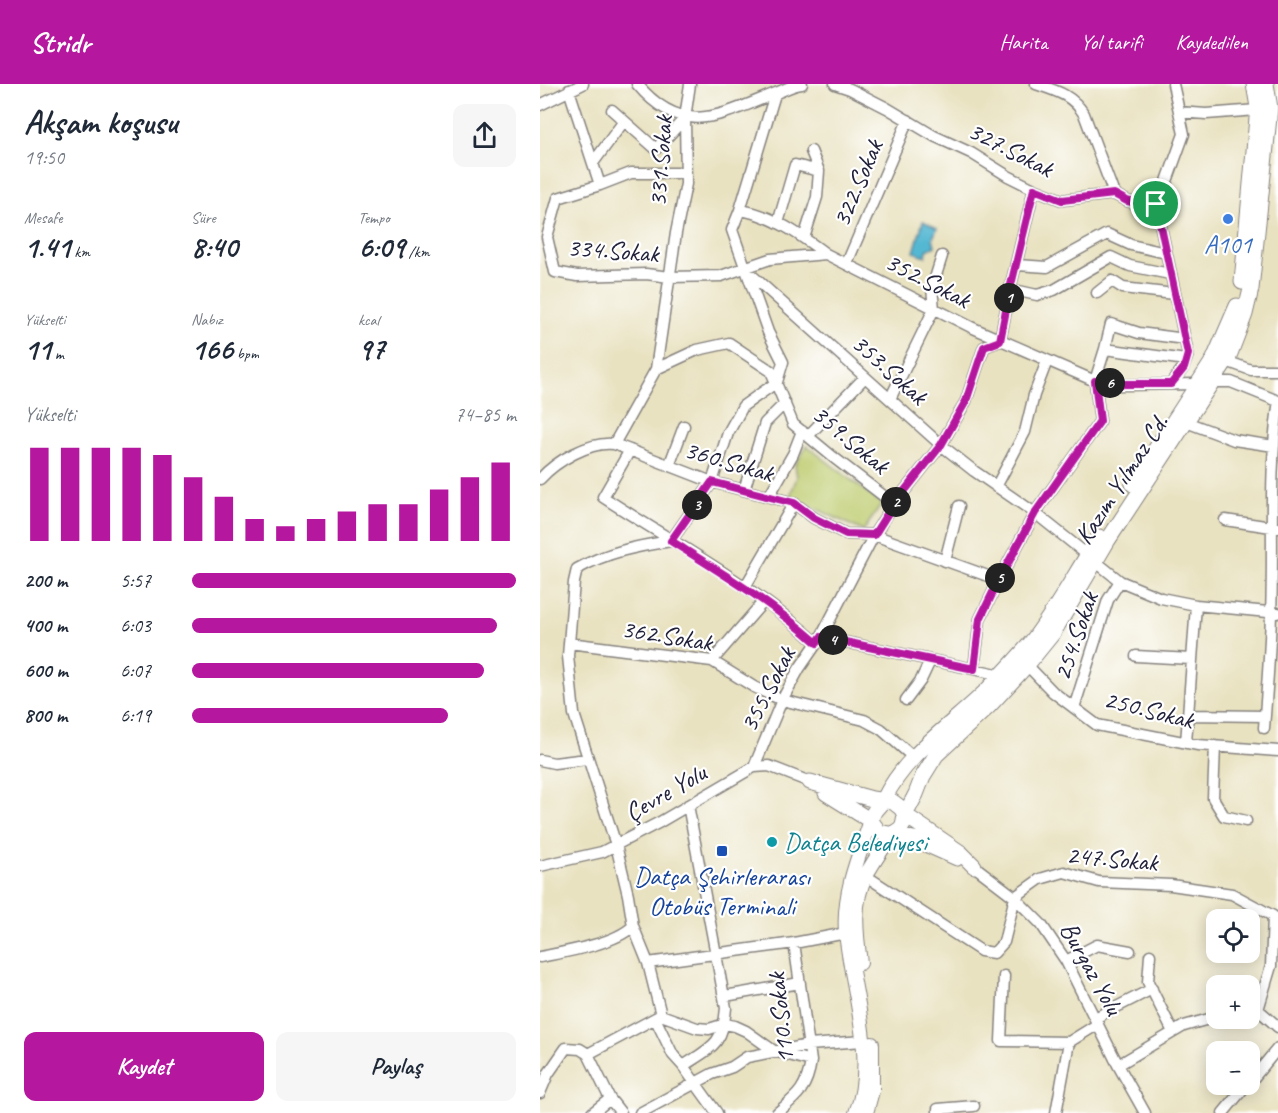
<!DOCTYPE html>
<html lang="tr">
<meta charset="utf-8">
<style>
:root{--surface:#fff;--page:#f6f6f7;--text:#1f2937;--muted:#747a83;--accent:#b5179e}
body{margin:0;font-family:Caveat,sans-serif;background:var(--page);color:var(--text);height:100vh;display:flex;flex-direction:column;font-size:22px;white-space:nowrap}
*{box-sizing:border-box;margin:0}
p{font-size:20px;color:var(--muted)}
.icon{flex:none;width:33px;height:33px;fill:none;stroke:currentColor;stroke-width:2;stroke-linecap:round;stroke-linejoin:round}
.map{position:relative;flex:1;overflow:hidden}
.side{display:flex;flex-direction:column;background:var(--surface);width:540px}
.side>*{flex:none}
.buttons{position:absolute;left:666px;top:825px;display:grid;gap:12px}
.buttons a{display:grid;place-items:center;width:54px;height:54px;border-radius:12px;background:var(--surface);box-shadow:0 3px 15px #0003;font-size:30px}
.pin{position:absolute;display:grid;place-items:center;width:51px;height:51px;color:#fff;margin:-26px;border:3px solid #fff;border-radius:50%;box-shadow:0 2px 6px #0007}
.km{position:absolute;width:30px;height:30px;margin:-15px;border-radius:50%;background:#222;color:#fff;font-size:16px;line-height:30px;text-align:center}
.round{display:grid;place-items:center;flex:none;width:63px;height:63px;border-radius:12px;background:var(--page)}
.headline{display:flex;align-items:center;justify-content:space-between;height:102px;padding:0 24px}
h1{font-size:33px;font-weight:800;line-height:45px}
.figures{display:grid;grid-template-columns:repeat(3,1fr);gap:9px;height:102px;padding:6px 24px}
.figures div{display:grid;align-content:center}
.figures b{font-size:30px;font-weight:800}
.figures small{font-size:16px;font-weight:400}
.figures p{font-size:16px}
.chart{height:168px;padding:12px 24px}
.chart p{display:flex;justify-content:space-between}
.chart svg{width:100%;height:108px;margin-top:6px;stroke:var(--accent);stroke-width:6}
.action{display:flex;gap:12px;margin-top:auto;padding:12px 24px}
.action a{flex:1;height:69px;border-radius:12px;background:var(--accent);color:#fff;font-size:24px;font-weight:800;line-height:69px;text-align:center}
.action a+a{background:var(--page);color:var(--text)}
ul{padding:0 24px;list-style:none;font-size:20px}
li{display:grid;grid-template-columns:96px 72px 1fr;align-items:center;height:45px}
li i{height:15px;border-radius:8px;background:var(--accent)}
header{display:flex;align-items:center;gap:36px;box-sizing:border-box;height:84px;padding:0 30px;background:var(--accent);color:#fff}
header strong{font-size:28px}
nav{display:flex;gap:33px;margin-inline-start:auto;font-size:21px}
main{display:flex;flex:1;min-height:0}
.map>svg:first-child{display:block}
.green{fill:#bdcb6d;stroke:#707654;stroke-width:1.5}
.water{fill:#54b8d3;stroke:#3b6d87;stroke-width:1.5}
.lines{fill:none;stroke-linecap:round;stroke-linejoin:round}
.minor-casing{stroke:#86827e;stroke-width:13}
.major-casing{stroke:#86827e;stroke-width:16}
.highway-casing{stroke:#86827e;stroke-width:17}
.minor{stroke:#fff;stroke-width:10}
.major{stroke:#fff;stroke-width:14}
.highway{stroke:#fff;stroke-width:15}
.route-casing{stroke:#fff;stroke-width:12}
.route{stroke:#b5179e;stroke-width:8}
.shop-dot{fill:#3f7fe0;stroke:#fff;stroke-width:2}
.culture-dot{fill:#0f9aa8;stroke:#fff;stroke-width:2}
.transit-dot{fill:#1a4fb4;stroke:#fff;stroke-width:2}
.labels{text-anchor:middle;stroke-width:4.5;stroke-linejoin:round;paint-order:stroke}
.street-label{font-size:26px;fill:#22223b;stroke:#fff}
.shop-label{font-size:26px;fill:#366cbe;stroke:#fff}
.culture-label{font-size:26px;fill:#0d838f;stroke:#fff;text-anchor:start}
.transit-label{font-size:26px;fill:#164399;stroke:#fff}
</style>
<header>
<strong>Stridr</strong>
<nav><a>Harita</a><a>Yol tarifi</a><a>Kaydedilen</a></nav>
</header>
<main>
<section class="side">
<div class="headline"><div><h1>Akşam koşusu</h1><p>19:50</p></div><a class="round"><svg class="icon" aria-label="share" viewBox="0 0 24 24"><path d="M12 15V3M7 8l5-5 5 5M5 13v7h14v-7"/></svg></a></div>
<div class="figures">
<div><p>Mesafe</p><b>1.41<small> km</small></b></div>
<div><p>Süre</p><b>8:40</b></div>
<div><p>Tempo</p><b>6:09<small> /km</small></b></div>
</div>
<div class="figures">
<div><p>Yükselti</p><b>11<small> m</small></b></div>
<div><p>Nabız</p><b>166<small> bpm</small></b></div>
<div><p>kcal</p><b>97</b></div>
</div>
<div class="chart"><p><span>Yükselti</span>74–85 m</p>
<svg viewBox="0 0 160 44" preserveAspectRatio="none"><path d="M5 44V6M15 44V6M25 44V6M35 44V6M45 44V9M55 44V18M65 44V26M75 44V35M85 44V38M95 44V35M105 44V32M115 44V29M125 44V29M135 44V23M145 44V18M155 44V12"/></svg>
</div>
<ul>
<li><b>200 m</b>5:57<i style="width:100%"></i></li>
<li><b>400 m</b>6:03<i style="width:94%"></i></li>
<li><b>600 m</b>6:07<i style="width:90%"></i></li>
<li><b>800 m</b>6:19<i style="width:79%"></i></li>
</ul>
<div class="action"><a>Kaydet</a><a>Paylaş</a></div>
</section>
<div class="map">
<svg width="738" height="1029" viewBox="0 0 738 1029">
<rect width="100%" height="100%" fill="#fff"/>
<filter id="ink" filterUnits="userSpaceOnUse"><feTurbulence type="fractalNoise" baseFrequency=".0167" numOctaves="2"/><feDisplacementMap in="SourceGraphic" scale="12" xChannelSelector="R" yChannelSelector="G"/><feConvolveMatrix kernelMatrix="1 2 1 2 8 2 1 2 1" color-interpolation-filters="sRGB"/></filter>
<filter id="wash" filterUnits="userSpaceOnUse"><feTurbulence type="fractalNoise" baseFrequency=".008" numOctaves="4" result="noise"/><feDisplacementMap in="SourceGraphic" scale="24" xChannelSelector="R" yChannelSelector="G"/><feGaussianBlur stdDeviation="1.35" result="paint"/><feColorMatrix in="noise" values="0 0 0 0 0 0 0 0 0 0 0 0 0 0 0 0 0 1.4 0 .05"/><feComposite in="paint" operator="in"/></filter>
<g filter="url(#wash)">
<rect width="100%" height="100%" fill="#e9e2c1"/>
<!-- green -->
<path class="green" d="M267,362L342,420L323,447L250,412L257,393L255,381Z"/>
<!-- water -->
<path class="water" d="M383,137L397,144L393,154L395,162L387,166L386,172L374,168Z"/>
</g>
<g filter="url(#ink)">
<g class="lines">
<defs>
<path id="minor" d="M97,0C143,55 181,31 236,9C245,6 251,1 262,0
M295,0L310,5L347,24L394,52L431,69L468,92L494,105L522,116L574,110L587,117L614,124L622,111L644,50L633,0
M496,0C517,7 532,11 544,30L574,110
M29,6L60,101L18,114L7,153L15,188L37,192L106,190L130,193L181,192L230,175L286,170L431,243L555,297L580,301L658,300
M0,21L43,0
M72,26L116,65L145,34
M639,28L666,30L717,26
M53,79L84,37
M60,101L91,89H145
M616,120L648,270L643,284L631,300
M200,126L235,10
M238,139L255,81L279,87
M264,154L277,113L279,87L271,67
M307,179L368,36
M477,181L507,183L567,150L591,161L626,169
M207,187L401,361L434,387L495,429L580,497L621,514L656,521L738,529
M470,205L497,211L514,206L571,173L590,182L630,190
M557,209L572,197L583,204L634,210
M565,265L571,240L599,249L645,255
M686,277L711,286H738
M116,285L136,149L146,100L145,34L150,0
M672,298H691L738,317
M350,315L394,225L392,204L402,172
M646,338L694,356L734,362
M268,352L325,293
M74,360L116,285L157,266L189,259L231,287L253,340L293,373L354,420
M90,366L63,413C135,460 213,501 277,559
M129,382L144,342
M0,395C16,377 50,357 74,360L172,398L254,419L274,434L306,450L334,451L459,496
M456,403L485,348L494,311L507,277
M204,406L225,339L245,319
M229,412L253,370L262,347
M685,436L738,444
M405,477L419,422
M205,503L254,419
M281,553L462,591
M29,559L172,577L214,603L242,616L324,636L341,645L373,673
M596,572L651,575
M172,577L224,517
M487,581L513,608L557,641L658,661L738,667
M434,585L440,535L459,496L495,429L560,337L555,297L565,265L646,276
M366,616L381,596L390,577
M534,624L568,516L580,497
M647,631L725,632
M724,644C727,606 730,568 731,530C734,461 728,392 738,323
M646,659L656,521
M675,662L673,714L684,732L706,737
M0,676L14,679L47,675
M214,683L242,616L259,585L281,553L334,451L351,424L401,361L426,317L444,263L460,257L470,205L494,105
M148,721L186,924C183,961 172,963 143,982L177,1029
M0,782L62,768L120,738L214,683L229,682L270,698
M434,782L472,811L501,840L526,877L578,981L605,1029
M326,792L441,867L454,869L464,858L475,813L500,795L524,788L559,798L631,801L692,810L733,832L731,882L717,929
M610,871L608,898L633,948
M0,873C25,868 75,860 93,842
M526,877L557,861L590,867
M108,879L254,859L306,849
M464,892L461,957L529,958L558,940
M185,912L260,899
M710,928L722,929L738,943
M115,934L133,971L143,982
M555,934L612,905
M48,970L70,1015L81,1029
M271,977L234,967L206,947L195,942L185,940L169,945L157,944L121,931L108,879L93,842L88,811L76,761L34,630L28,572L34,498L37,485C67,468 98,462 131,457L172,398L188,349L203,322L237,298L243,278L228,248L192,146L200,126C233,131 260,151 286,170
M578,981L644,942L676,933
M710,998L738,964
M0,1009L8,990L26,964L40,965L48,970L121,931
M52,1029L70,1015
M100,1029L172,990L192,983L207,973L269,961L323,957
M237,1029C257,1012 267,1005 271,977L254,859
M398,1029V1025L434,1022
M516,1029L529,958
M683,1029L707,1000"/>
<path id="major" d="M320,879C316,849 312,818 326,791C334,777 343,764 351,751
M316,1029C338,977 311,902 306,848C303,810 318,773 331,737
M326,1029L332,1007V960"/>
<path id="highway" d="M702,198L718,23L714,0
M593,400L674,275L697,222
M270,698L332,715L353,718L361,724L365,731L421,769L434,782
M286,709L331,737L339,748L374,755L417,774
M331,737C333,724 339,724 344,715C365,672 406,645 440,613C458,596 474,578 490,560C516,527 536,488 559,453
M351,751L360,745L363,741L365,731L376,710L383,692L396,671L449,622L487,581L513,549L568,456L689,272L705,230L711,205L730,24L726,0"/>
</defs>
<!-- minor casing -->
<use href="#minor" class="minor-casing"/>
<!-- major casing -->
<use href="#major" class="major-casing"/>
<!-- highway casing -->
<use href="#highway" class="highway-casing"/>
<!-- minor -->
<use href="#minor" class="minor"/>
<!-- major -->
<use href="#major" class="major"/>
<!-- highway -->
<use href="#highway" class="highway"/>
</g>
</g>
<g class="lines" filter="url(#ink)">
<defs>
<path id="route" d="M494,105L522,116L574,110L587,117L614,124L616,120L648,270L644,284L631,300H580L555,297L560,337L495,429L459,496L440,535L434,585L281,553L277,559C232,519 182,489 131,457L172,398L254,419L274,434L306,450L334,451L351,424L401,361L426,317L444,263L460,257L470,205Z"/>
</defs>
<!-- route casing -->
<use href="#route" class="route-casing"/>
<!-- route -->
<use href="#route" class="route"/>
</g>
<!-- markers -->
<circle class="shop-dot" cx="688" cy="135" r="6"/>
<circle class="culture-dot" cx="232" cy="758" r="6"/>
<rect class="transit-dot" x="176" y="761" width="12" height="12" rx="3"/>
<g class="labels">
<!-- street labels -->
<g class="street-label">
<text transform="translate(471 65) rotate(27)" y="9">327.Sokak</text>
<text transform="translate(120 77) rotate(-86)" y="9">331.Sokak</text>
<text transform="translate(317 99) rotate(-67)" y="9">322.Sokak</text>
<text transform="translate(73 166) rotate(4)" y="9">334.Sokak</text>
<text transform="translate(388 196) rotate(27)" y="9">352.Sokak</text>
<text transform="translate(350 285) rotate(42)" y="9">353.Sokak</text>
<text transform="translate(311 355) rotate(40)" y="9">359.Sokak</text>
<text transform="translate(189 377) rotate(16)" y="9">360.Sokak</text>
<text transform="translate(581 395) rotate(-57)" y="9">Kazım Yılmaz Cd.</text>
<text transform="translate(127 551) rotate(9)" y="9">362.Sokak</text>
<text transform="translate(535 552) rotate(-71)" y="9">254.Sokak</text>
<text transform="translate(227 605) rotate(-63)" y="9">355.Sokak</text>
<text transform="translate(609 625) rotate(14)" y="9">250.Sokak</text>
<text transform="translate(125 708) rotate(-30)" y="9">Çevre Yolu</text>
<text transform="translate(572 774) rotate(5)" y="9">247.Sokak</text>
<text transform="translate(552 884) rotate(61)" y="9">Burgaz Yolu</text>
<text transform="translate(240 934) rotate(-96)" y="9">110.Sokak</text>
</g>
<!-- shop labels -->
<g class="shop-label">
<text x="688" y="169">A101</text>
</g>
<!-- culture labels -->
<g class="culture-label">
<text x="244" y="767">Datça Belediyesi</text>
</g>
<!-- transit labels -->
<g class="transit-label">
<text x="182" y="801">Datça Şehirlerarası<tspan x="182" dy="30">Otobüs Terminali</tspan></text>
</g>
</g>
</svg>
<div class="buttons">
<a><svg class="icon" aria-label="locate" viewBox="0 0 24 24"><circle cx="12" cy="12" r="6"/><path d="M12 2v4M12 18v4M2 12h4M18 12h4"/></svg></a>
<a>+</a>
<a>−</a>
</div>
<div class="pin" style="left:616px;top:120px;background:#1e9e55"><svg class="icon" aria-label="arrive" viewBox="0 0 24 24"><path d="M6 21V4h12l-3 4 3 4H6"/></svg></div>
<b class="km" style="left:469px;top:214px">1</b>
<b class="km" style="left:356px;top:418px">2</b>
<b class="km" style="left:157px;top:421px">3</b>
<b class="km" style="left:293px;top:556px">4</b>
<b class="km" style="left:460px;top:494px">5</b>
<b class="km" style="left:570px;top:299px">6</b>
</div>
</main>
